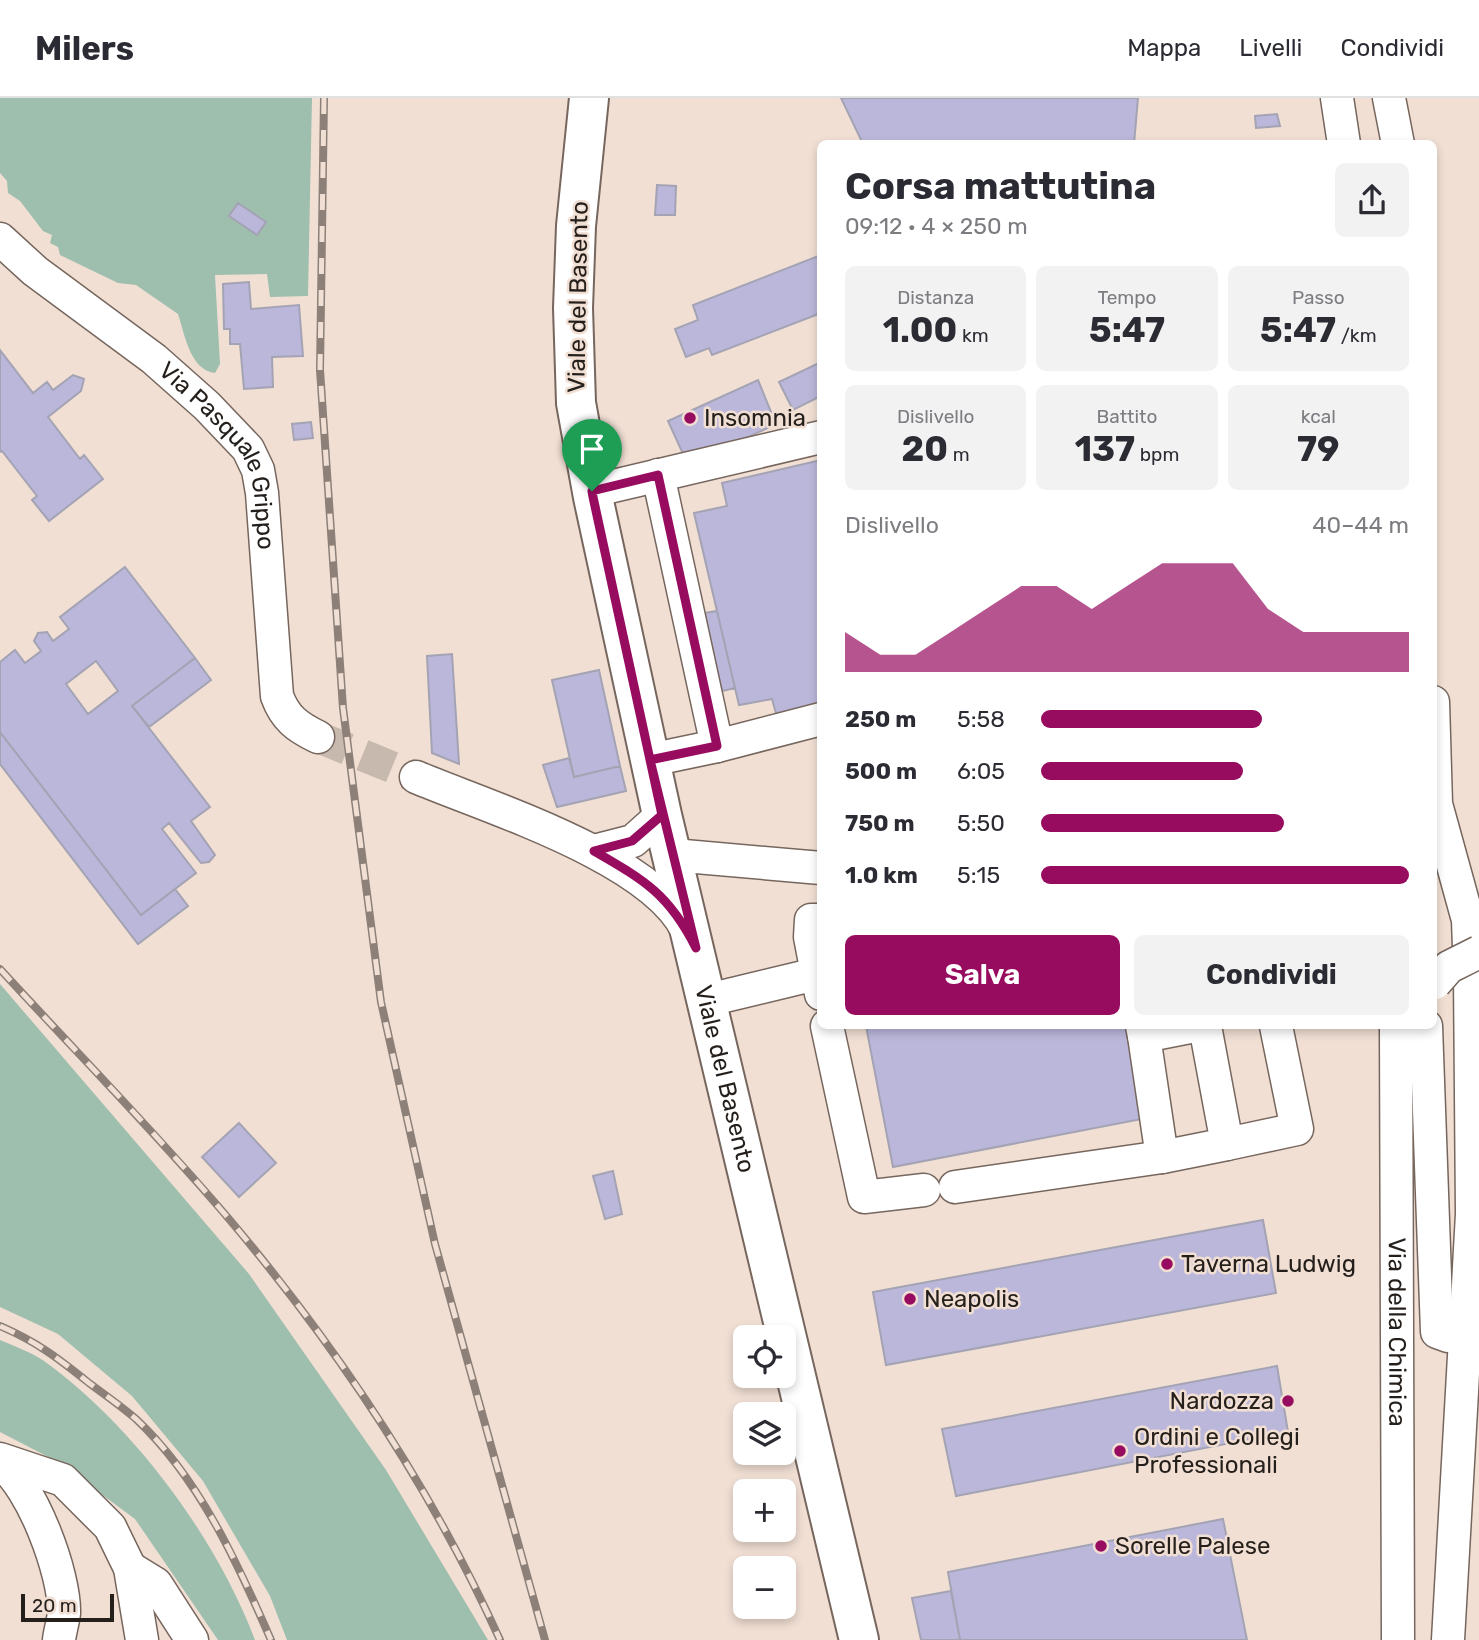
<!DOCTYPE html>
<html lang="it">
<meta charset="utf-8">
<style>
:root{--surface:#fff;--page:#f2f2f3;--text:#2b2b33;--muted:#7c7c81;--line:#e1e1e2;--accent:#980c60}
body{margin:0;font-family:Rubik,sans-serif;background:var(--page);color:var(--text);height:100vh;display:flex;flex-direction:column;font-size:26px;white-space:nowrap}
*{box-sizing:border-box;margin:0}
p{font-size:23px;color:var(--muted)}
.icon{flex:none;width:38px;height:38px;fill:none;stroke:currentColor;stroke-width:2;stroke-linecap:round;stroke-linejoin:round}
.map{position:relative;flex:1;overflow:hidden}
.side{position:absolute;left:817px;top:42px;width:620px;height:889px;display:flex;flex-direction:column;background:var(--surface);border-radius:10px;box-shadow:0 4px 10px #0003}
.side>*{flex:none}
.fabs{position:absolute;left:733px;top:1227px;display:grid;gap:14px}
.fabs a{display:grid;place-items:center;width:63px;height:63px;border-radius:10px;background:var(--surface);box-shadow:0 4px 10px #0003;font-size:35px}
.scale{position:absolute;left:21px;bottom:18px;width:93px;box-sizing:border-box;padding-left:7px;border:4px solid #251f1b;border-top:0;font-size:19px;line-height:24px;white-space:nowrap;color:#251f1b;-webkit-text-stroke:5px #f1dfd4;paint-order:stroke}
.pin{position:absolute;display:grid;place-items:center;width:60px;height:60px;color:#fff;margin:-72px -30px;border-radius:50% 50% 50% 0;rotate:-45deg;box-shadow:0 0 7px #0007}
.pin .icon{rotate:45deg}
.round{display:grid;place-items:center;flex:none;width:74px;height:74px;border-radius:10px;background:var(--page)}
.headline{display:flex;align-items:center;justify-content:space-between;height:119px;padding:0 28px}
h1{font-size:38px;font-weight:700;line-height:52px}
.metrics{display:grid;grid-template-columns:repeat(3,1fr);gap:10px;height:119px;padding:7px 28px}
.metrics div{display:grid;align-content:center;border-radius:10px;background:var(--page);text-align:center}
.metrics b{font-size:35px;font-weight:700}
.metrics small{font-size:19px;font-weight:400}
.metrics p{font-size:19px}
.chart{height:196px;padding:14px 28px}
.chart p{display:flex;justify-content:space-between}
.chart svg{width:100%;height:126px;margin-top:7px;fill:var(--accent);opacity:.7}
.primary-button{display:flex;gap:14px;margin-top:auto;padding:14px 28px}
.primary-button a{flex:1;height:80px;border-radius:10px;background:var(--accent);color:#fff;font-size:28px;font-weight:700;line-height:80px;text-align:center}
.primary-button a+a{background:var(--page);color:var(--text)}
ul{padding:0 28px;list-style:none;font-size:23px}
li{display:grid;grid-template-columns:112px 84px 1fr;align-items:center;height:52px}
li i{height:18px;border-radius:9px;background:var(--accent)}
header{display:flex;align-items:center;gap:42px;box-sizing:border-box;height:98px;padding:0 35px;background:var(--surface);border-bottom:2px solid var(--line)}
header strong{font-size:33px}
nav{display:flex;gap:38px;margin-inline-start:auto;font-size:24px}
.map>svg:first-child{display:block}
.green{fill:#9ebeae}
.building{fill:#bab7da;stroke:#a4a3b4;stroke-width:2;fill-rule:evenodd}
.lines{fill:none;stroke-linecap:round;stroke-linejoin:round}
.minor-tunnel{stroke:#c8b9af;stroke-width:32;stroke-dasharray:32 16;stroke-linecap:butt}
.minor-casing{stroke:#76665d;stroke-width:35}
.major-casing{stroke:#76665d;stroke-width:42}
.minor{stroke:#fff;stroke-width:32}
.major{stroke:#fff;stroke-width:38}
.rail-casing{stroke:#8c8078;stroke-width:8}
.rail{stroke:#f1dfd4;stroke-width:5;stroke-dasharray:16;stroke-linecap:butt}
.minor-bridge-casing{stroke:#76665d;stroke-width:35;stroke-linecap:butt}
.minor-bridge{stroke:#fff;stroke-width:32}
.route-casing{stroke:#fff;stroke-width:14}
.route{stroke:#980c60;stroke-width:9}
.poi-dot{fill:#980c60;stroke:#f1dfd4;stroke-width:2.5}
.labels{text-anchor:middle;stroke-width:5;stroke-linejoin:round;paint-order:stroke}
.street-label{font-size:24px;fill:#251f1b;stroke:#f1dfd4}
.poi-label{font-size:24px;fill:#251f1b;stroke:#f1dfd4;text-anchor:start}
</style>
<header>
<strong>Milers</strong>
<nav><a>Mappa</a><a>Livelli</a><a>Condividi</a></nav>
</header>
<div class="map">
<svg width="1479" height="1542" viewBox="0 0 1479 1542">
<rect width="100%" height="100%" fill="#f1dfd4"/>
<!-- green -->
<path class="green" d="M0,0H312L308,198L270,199L267,176L215,177L220,266L215,275C190,272 185,237 178,216L136,187L118,185L60,157L58,149L50,145L52,137L43,133L20,103L8,95L7,83L0,75Z
M0,886L249,1176L386,1372L488,1542H287L270,1498L203,1383L132,1298L58,1236L0,1209Z
M0,1242C14,1248 31,1254 44,1263C133,1327 216,1439 255,1542H218L135,1421L58,1364L0,1334Z"/>
<!-- building -->
<path class="building" d="M841,0H1138L1134,46H863Z
M1277,16L1280,28L1256,30L1255,18Z
M657,87L676,88L675,117H655Z
M238,105L266,124L257,137L229,118Z
M821,157V215L712,257L709,250L686,259L675,231L698,222L693,207Z
M249,184L251,211L299,207L303,258L272,259L273,289L244,291L240,246H230V231H224L223,186Z
M0,252L33,295L47,284L53,292L73,277L84,281L81,293L48,319L80,361L84,357L103,381L49,423L32,402L37,398L2,353L0,354Z
M821,264V298L793,312L779,284Z
M758,282L776,326L688,367L668,323Z
M311,324L313,340L294,342L292,326Z
M821,362V609L777,619L772,601L739,607L694,415L727,408L722,385Z
M125,469L195,560L132,608L210,709L191,723L215,757L209,764L201,765L169,725L162,731L196,775L141,817L0,634V564L15,552L25,565L41,553L34,543L38,535L47,534L53,543L69,531L60,519ZM96,563L118,593L88,616L66,586Z
M717,513L735,590L718,594L698,516Z
M452,556L459,666L432,655L427,558Z
M195,560L211,582L149,629L132,608Z
M599,572L620,668L574,679L552,582Z
M0,634L141,817L175,791L188,808L138,846L0,666Z
M569,660L574,679L620,668L626,693L557,709L543,667Z
M866,928H1130L1147,1020L893,1069Z
M239,1025L276,1065L239,1099L202,1059Z
M613,1073L622,1116L605,1121L593,1078Z
M1263,1122L1276,1195L886,1267L873,1194Z
M1277,1268L1288,1334L956,1398L942,1331Z
M1223,1421L1247,1542H960L948,1474Z
M951,1493L960,1542H921L912,1500Z"/>
<g class="lines">
<!-- minor-tunnel -->
<path class="minor-tunnel" d="M318,639L416,679"/>
<defs>
<g id="minor">
<path d="M1337,0L1344,46"/>
<path d="M1389,0L1398,46"/>
<path id="s1" d="M0,141L35,173L154,261L207,308L248,351L258,372L262,395L277,598C285,620 297,629 318,639"/>
<path d="M592,393L821,339"/>
<path d="M1433,604L1436,706L1468,822L1470,877L1472,1116L1448,1542"/>
<path d="M717,648L821,621"/>
<path d="M650,662L717,648L658,377"/>
<path d="M416,679C490,710 652,760 687,832"/>
<path d="M594,753L633,743L662,717"/>
<path d="M673,757L821,770"/>
<path d="M821,822H811L810,839L821,896"/>
<path d="M708,902L816,876"/>
<path d="M827,928L864,1099L924,1092"/>
<path d="M1142,928L1144,938L1195,928"/>
<path id="s2" d="M1396,928L1398,1542"/>
<path d="M1426,928L1437,1234L1448,1238L1467,1216"/>
<path d="M1144,938L1162,1059"/>
<path d="M1227,1046L1297,1031L1276,928"/>
<path d="M955,1089L1162,1059L1227,1046L1205,928"/>
<path d="M0,1361L63,1382L110,1429L130,1470L142,1542"/>
<path d="M0,1365C32,1387 65,1476 64,1515C63,1524 60,1533 59,1542"/>
<path d="M130,1470L156,1486L192,1542"/>
</g>
<g id="major">
<path id="s3" d="M589,0L576,128L573,210L576,305L593,399L662,717L859,1542"/>
</g>
</defs>
<!-- minor casing -->
<use href="#minor" class="minor-casing"/>
<!-- major casing -->
<use href="#major" class="major-casing"/>
<!-- minor -->
<use href="#minor" class="minor"/>
<!-- major -->
<use href="#major" class="major"/>
<defs>
<path id="rail" d="M324,0L320,272L343,610L381,904L435,1146L545,1542
M0,871C76,954 156,1035 229,1121C337,1249 431,1389 500,1542
M0,1228C37,1244 58,1260 89,1285C105,1297 121,1308 136,1321C199,1380 237,1464 271,1542"/>
</defs>
<!-- rail casing -->
<use href="#rail" class="rail-casing"/>
<!-- rail -->
<use href="#rail" class="rail"/>
<defs>
<path id="minor-bridge" d="M1435,885L1449,869L1479,854"/>
</defs>
<!-- minor-bridge casing -->
<use href="#minor-bridge" class="minor-bridge-casing"/>
<!-- minor-bridge -->
<use href="#minor-bridge" class="minor-bridge"/>
</g>
<g class="lines">
<defs>
<path id="route" d="M592,393L593,399L662,717L632,743L594,753C644,782 669,796 696,850L650,662L717,648L658,377L592,393"/>
</defs>
<!-- route casing -->
<use href="#route" class="route-casing"/>
<!-- route -->
<use href="#route" class="route"/>
</g>
<!-- markers -->
<g class="poi-dot">
<circle cx="690" cy="320" r="7"/>
<circle cx="1167" cy="1166" r="7"/>
<circle cx="910" cy="1201" r="7"/>
<circle cx="1288" cy="1303" r="7"/>
<circle cx="1120" cy="1353" r="7"/>
<circle cx="1101" cy="1448" r="7"/>
</g>
<g class="labels">
<!-- street labels -->
<g class="street-label">
<text transform="translate(578 199) rotate(-89)" y="8">Viale del Basento</text>
<text dy="8" stroke="none"><textPath href="#s1" startOffset="318">Via Pasquale Grippo</textPath></text>
<text dy="8" stroke="none"><textPath href="#s3" startOffset="998">Viale del Basento</textPath></text>
<text dy="8" stroke="none"><textPath href="#s2" startOffset="306">Via della Chimica</textPath></text>
</g>
<!-- poi labels -->
<g class="poi-label">
<text x="704" y="328">Insomnia</text>
<text x="1181" y="1174">Taverna Ludwig</text>
<text x="924" y="1209">Neapolis</text>
<text x="1274" y="1311" text-anchor="end">Nardozza</text>
<text x="1134" y="1347">Ordini e Collegi<tspan x="1134" dy="28">Professionali</tspan></text>
<text x="1115" y="1456">Sorelle Palese</text>
</g>
</g>
</svg>
<div class="fabs">
<a><svg class="icon" aria-label="locate" viewBox="0 0 24 24"><circle cx="12" cy="12" r="6"/><path d="M12 2v4M12 18v4M2 12h4M18 12h4"/></svg></a>
<a><svg class="icon" aria-label="layers" viewBox="0 0 24 24"><path d="M12 4l9 5-9 5-9-5zM3 14l9 5 9-5"/></svg></a>
<a>+</a>
<a>−</a>
</div>
<div class="scale">20 m</div>
<div class="pin" style="left:592px;top:393px;background:#1e9e55"><svg class="icon" aria-label="arrive" viewBox="0 0 24 24"><path d="M6 21V4h12l-3 4 3 4H6"/></svg></div>
<section class="side">
<div class="headline"><div><h1>Corsa mattutina</h1><p>09:12 · 4 × 250 m</p></div><a class="round"><svg class="icon" aria-label="share" viewBox="0 0 24 24"><path d="M12 15V3M7 8l5-5 5 5M5 13v7h14v-7"/></svg></a></div>
<div class="metrics">
<div><p>Distanza</p><b>1.00<small> km</small></b></div>
<div><p>Tempo</p><b>5:47</b></div>
<div><p>Passo</p><b>5:47<small> /km</small></b></div>
</div>
<div class="metrics">
<div><p>Dislivello</p><b>20<small> m</small></b></div>
<div><p>Battito</p><b>137<small> bpm</small></b></div>
<div><p>kcal</p><b>79</b></div>
</div>
<div class="chart"><p><span>Dislivello</span>40–44 m</p>
<svg viewBox="0 0 160 44" preserveAspectRatio="none"><path d="M0 44V30L10 38L20 38L30 30L40 22L50 14L60 14L70 22L80 14L90 6L100 6L110 6L120 22L130 30L140 30L150 30L160 30V44z"/></svg>
</div>
<ul>
<li><b>250 m</b>5:58<i style="width:60%"></i></li>
<li><b>500 m</b>6:05<i style="width:55%"></i></li>
<li><b>750 m</b>5:50<i style="width:66%"></i></li>
<li><b>1.0 km</b>5:15<i style="width:100%"></i></li>
</ul>
<div class="primary-button"><a>Salva</a><a>Condividi</a></div>
</section>
</div>
